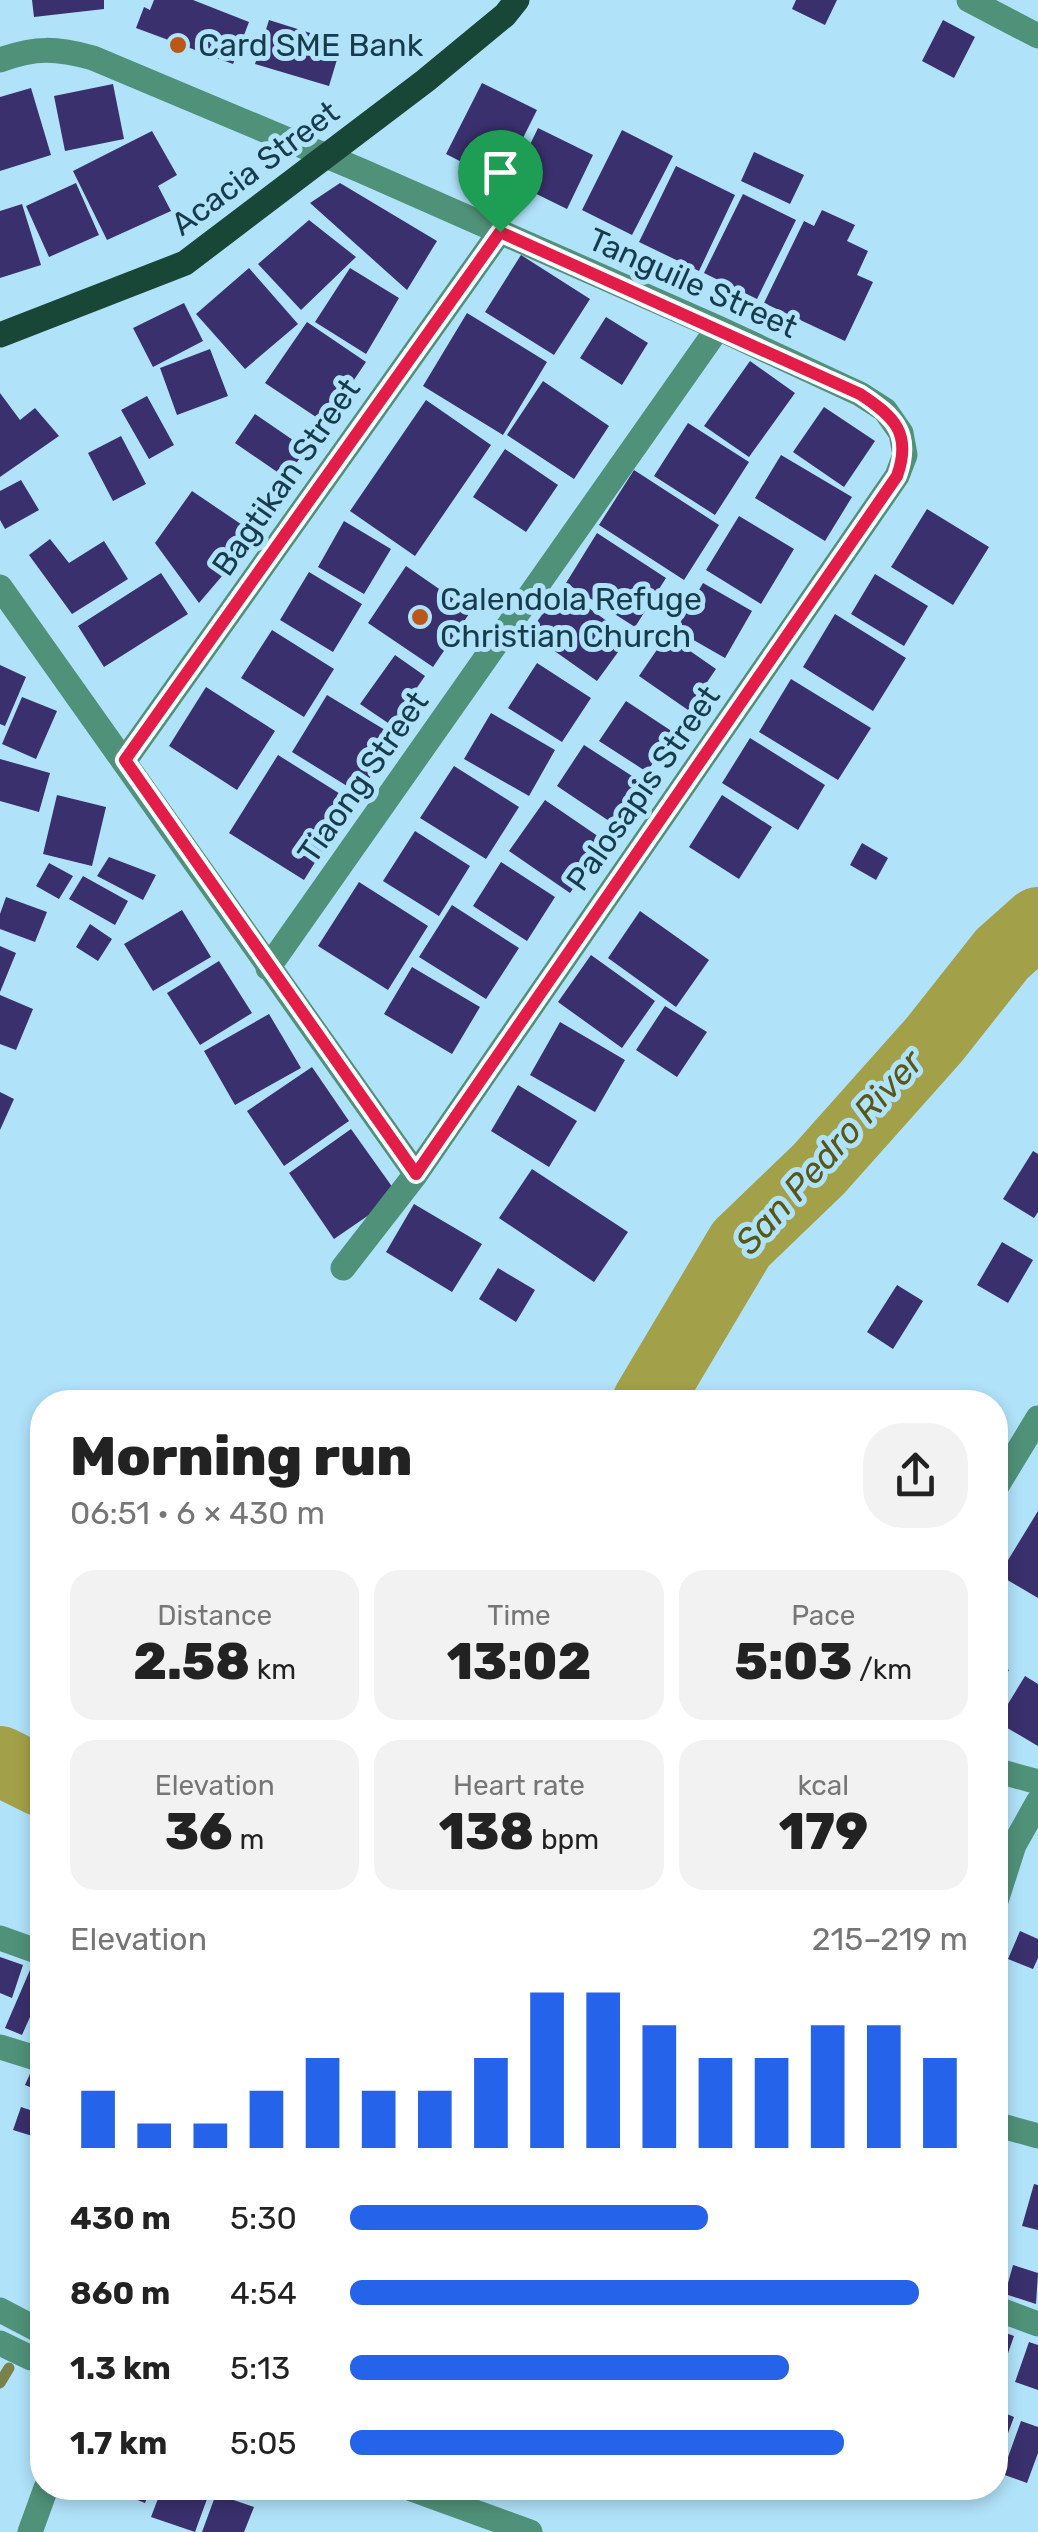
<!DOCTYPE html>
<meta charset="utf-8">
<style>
:root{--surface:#fff;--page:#f2f2f2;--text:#222;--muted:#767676;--accent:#2563eb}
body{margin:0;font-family:Rubik,sans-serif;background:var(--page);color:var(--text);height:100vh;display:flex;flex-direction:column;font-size:38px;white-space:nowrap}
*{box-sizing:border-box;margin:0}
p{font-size:32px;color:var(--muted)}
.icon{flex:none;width:55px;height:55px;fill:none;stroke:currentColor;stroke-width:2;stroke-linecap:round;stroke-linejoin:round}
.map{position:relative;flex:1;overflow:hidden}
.panel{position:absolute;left:30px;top:1390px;width:978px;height:1110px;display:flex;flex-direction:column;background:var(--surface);border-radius:40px;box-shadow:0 5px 15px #0003}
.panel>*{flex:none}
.pin{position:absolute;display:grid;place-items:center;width:85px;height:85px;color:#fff;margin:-102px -42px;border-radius:50% 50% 50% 0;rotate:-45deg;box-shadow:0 0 10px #0007}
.pin .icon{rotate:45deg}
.round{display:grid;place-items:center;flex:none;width:105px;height:105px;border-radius:40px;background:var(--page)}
.overview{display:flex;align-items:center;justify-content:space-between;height:170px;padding:0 40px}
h1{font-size:55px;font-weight:800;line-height:75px}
.metrics{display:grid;grid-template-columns:repeat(3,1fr);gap:15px;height:170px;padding:10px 40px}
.metrics div{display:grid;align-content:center;border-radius:25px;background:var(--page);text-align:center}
.metrics b{font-size:50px;font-weight:800}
.metrics small{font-size:28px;font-weight:400}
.metrics p{font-size:28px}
.chart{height:280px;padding:20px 40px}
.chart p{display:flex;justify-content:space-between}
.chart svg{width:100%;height:180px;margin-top:10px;stroke:var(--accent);stroke-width:6}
ul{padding:0 40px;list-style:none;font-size:32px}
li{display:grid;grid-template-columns:160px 120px 1fr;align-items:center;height:75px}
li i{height:25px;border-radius:12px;background:var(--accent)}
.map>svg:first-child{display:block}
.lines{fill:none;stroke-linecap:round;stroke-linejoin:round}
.stream{stroke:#788249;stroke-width:11}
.river{stroke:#a2a048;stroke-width:70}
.building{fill:#3a306d}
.minor{stroke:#509179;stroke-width:25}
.major{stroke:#184637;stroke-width:25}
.route-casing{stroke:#fff;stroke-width:20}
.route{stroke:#e11d48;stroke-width:12}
.poi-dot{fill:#ba581a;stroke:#b0e2fa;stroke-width:4}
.labels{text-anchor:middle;stroke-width:10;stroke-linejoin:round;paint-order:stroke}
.poi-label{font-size:32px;fill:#163c4c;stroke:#b0e2fa;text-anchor:start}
.street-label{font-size:32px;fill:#163c4c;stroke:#b0e2fa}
.water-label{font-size:35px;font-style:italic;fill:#595715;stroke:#b0e2fa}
</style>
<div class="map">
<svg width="1038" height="2532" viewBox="0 0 1038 2532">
<rect width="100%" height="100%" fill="#b0e2fa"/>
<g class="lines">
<!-- stream -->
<path class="stream" d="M0,2383L9,2368"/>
<!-- river -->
<path class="river" d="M647,1402L741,1244L819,1169L934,1040L1002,954L1038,922
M0,1761L42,1782"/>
</g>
<!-- building -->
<path class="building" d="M32,0H104V9L34,17Z
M154,0H193L249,22L233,64L136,28L144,7L150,10Z
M796,0H837L825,25L792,9Z
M269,20L342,43L329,86L255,64Z
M943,20L975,37L954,78L922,61Z
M482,83L537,110L501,182L446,154Z
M113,84L124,139L65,151L54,96Z
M31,88L51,155L0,171V97Z
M538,128L593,155L567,209L512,182Z
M622,130L673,156L632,235L582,210Z
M152,131L177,175L158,186L171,211L107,240L73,171Z
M754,152L804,175L790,204L741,181Z
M676,166L735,195L699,271L639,242Z
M76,183L99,235L49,257L26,206Z
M340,183L437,241L407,290L310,203Z
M743,194L796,220L757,299L704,273Z
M22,204L41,265L0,278V211Z
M822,210L855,225L847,241L868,251L857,275L873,282L845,341L764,303L804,221L814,226Z
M309,220L356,257L301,310L258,264Z
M521,255L590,299L554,355L485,312Z
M249,268L298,324L245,369L196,314Z
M350,268L399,298L366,354L315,322Z
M184,303L203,341L153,367L133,328Z
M467,313L547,362L503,435L423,386Z
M606,317L648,343L622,385L580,358Z
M307,322L366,362L325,423L265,383Z
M210,349L228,396L177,415L160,368Z
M750,361L795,393L749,457L704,426Z
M543,381L609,426L574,479L507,435Z
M0,393L20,420L35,408L59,436L0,477Z
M147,396L174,445L149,459L121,410Z
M426,400L491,445L415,556L350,511Z
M824,407L875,441L844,487L793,452Z
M255,414L306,449L286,478L235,443Z
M688,423L749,462L715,515L654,476Z
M121,436L146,484L113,501L88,453Z
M505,449L558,485L526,532L473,497Z
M781,455L852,497L825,541L755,498Z
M634,470L719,525L684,580L599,525Z
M21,480L39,510L5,529L0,520V491Z
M192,491L257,535L199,603L155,543Z
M927,509L989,547L953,605L891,567Z
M739,516L794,549L761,604L706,570Z
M344,521L391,549L364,594L318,567Z
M597,533L666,578L635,627L566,583Z
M50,539L69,563L104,541L128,579L72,614L29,555Z
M406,566L471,611L433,667L368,623Z
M309,572L362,604L333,652L280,620Z
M161,573L188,614L104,667L78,626Z
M875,574L928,606L904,646L851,614Z
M703,583L752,611L725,658L676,630Z
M561,588L629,637L597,681L529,633Z
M835,614L906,658L873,711L803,667Z
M272,630L334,669L304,717L241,678Z
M667,635L716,669L688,710L639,676Z
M395,655L425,676L391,725L360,704Z
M537,663L591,698L562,742L508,708Z
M0,665L26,677L5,726L0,724Z
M791,679L871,728L838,780L759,732Z
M206,687L275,731L237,790L169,746Z
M327,695L395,736L360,794L292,752Z
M22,697L57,711L36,759L2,744Z
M626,701L673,732L647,772L599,741Z
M491,713L555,750L529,796L464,759Z
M750,738L825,785L798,830L722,783Z
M584,745L646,785L618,827L557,786Z
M278,755L353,802L304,880L229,833Z
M0,759L50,773L39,812L0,801Z
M454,766L519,807L486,859L420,818Z
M57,795L106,807L92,866L43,854Z
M722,795L772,827L739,879L689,847Z
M545,800L605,841L570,893L509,851Z
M415,831L470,866L439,916L383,881Z
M862,843L888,858L876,880L850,865Z
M109,857L156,875L143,900L97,876Z
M501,862L555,897L527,941L473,906Z
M49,863L73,876L59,899L36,886Z
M83,876L128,901L115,925L69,899Z
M359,882L428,926L388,990L318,946Z
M6,897L47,912L35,942L0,929V914Z
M452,905L519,948L486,999L419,957Z
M182,910L211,957L153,991L124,944Z
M640,911L709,960L676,1007L608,958Z
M90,924L112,939L98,961L76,947Z
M0,946L16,953L0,992Z
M591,955L655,1001L622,1048L558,1002Z
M219,961L252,1013L200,1045L167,993Z
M412,967L480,1007L452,1054L384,1014Z
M0,995L33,1009L16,1050L0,1044Z
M665,1006L707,1032L677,1077L636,1050Z
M269,1014L301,1068L235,1105L204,1051Z
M560,1022L625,1060L595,1112L530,1075Z
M312,1067L349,1121L284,1166L247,1111Z
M518,1085L577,1121L549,1167L491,1131Z
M0,1092L14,1099L0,1130Z
M351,1129L398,1195L334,1239L289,1173Z
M1033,1151L1038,1154V1212L1034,1218L1003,1199Z
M532,1169L628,1232L594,1282L499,1218Z
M414,1204L482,1244L452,1292L386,1252Z
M1002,1242L1033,1260L1008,1303L977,1285Z
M498,1268L535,1290L516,1322L479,1299Z
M897,1285L923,1301L893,1349L867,1332Z
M1038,1511V1598L999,1575Z
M995,1662L1009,1670L995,1694Z
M1025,1676L1038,1684V1746L997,1722Z
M1020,1931L1038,1939V1958L1033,1969L1008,1959Z
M0,1957L23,1965L12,1998L0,1993Z
M30,1970L42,1975V1990L22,2035L5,2028Z
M42,2017V2042L32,2037Z
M33,2067L42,2071V2092L25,2085Z
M21,2107L42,2114V2139L13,2130Z
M1034,2184L1038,2185V2230L1022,2226Z
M1013,2265L1038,2273L1036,2304L1005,2294Z
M995,2329L1014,2336L1006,2359L995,2355Z
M1029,2342L1038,2345V2390L1015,2382Z
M995,2409L1014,2417L1001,2452L995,2450Z
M1021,2421L1038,2427V2453L1027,2483L1002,2474Z
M107,2488H151L145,2503Z
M162,2488H211L195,2532L151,2517Z
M216,2494L254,2507L244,2532H202Z"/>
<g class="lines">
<!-- minor -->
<path class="minor" d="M969,0L1038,36
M0,60C36,47 56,48 93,58L362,171L718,328L860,394L885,410L901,433L905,455L897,476L416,1174L343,1268
M0,587L416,1174
M125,760L500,232
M268,968L718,328
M995,1489L1038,1418
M995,1770L1038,1782
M995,1904L1014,1845L1038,1802
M0,1938L42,1953
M0,2047L42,2060
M995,2124L1038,2136
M995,2308L1038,2324
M0,2310L42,2332
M0,2343L31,2358L42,2357
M409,2488L530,2532
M30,2532L46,2488"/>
<!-- major -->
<path class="major" d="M0,335L185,263L425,81L505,15L517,0"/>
</g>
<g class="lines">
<defs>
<path id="route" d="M500,232L860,394C895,417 912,434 897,476L416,1174L125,760Z"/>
</defs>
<!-- route casing -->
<use href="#route" class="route-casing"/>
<!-- route -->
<use href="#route" class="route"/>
</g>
<!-- markers -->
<g class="poi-dot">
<circle cx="178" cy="45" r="10"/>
<circle cx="420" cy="617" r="10"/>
</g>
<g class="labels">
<!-- poi labels -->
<g class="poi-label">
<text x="198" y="56">Card SME Bank</text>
<text x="440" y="610">Calendola Refuge<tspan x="440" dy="37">Christian Church</tspan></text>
</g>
<!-- street labels -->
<g class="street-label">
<text transform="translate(255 168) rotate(-37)" y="11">Acacia Street</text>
<text transform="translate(693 283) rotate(24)" y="11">Tanguile Street</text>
<text transform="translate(286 477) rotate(-55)" y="11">Bagtikan Street</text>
<text transform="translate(363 777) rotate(-55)" y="11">Tiaong Street</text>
<text transform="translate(643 788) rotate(-55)" y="11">Palosapis Street</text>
</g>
<!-- water labels -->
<g class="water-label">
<text transform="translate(829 1152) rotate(-48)" y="12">San Pedro River</text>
</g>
</g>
</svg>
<div class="pin" style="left:500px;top:232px;background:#1e9e55"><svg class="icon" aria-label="arrive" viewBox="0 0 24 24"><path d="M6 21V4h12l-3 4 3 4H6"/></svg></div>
<section class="panel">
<div class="overview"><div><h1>Morning run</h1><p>06:51 · 6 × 430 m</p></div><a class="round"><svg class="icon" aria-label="share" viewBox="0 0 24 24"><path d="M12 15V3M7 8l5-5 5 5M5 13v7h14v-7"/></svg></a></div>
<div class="metrics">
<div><p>Distance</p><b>2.58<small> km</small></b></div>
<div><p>Time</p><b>13:02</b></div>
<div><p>Pace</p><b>5:03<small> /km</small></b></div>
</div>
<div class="metrics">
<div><p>Elevation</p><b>36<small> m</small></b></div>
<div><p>Heart rate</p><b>138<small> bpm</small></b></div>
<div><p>kcal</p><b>179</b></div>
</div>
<div class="chart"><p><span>Elevation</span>215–219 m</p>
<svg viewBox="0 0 160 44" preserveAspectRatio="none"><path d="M5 44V30M15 44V38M25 44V38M35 44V30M45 44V22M55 44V30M65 44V30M75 44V22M85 44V6M95 44V6M105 44V14M115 44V22M125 44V22M135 44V14M145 44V14M155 44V22"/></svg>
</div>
<ul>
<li><b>430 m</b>5:30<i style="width:58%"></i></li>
<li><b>860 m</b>4:54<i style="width:92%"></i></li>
<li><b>1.3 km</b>5:13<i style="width:71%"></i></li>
<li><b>1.7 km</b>5:05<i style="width:80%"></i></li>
</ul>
</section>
</div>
